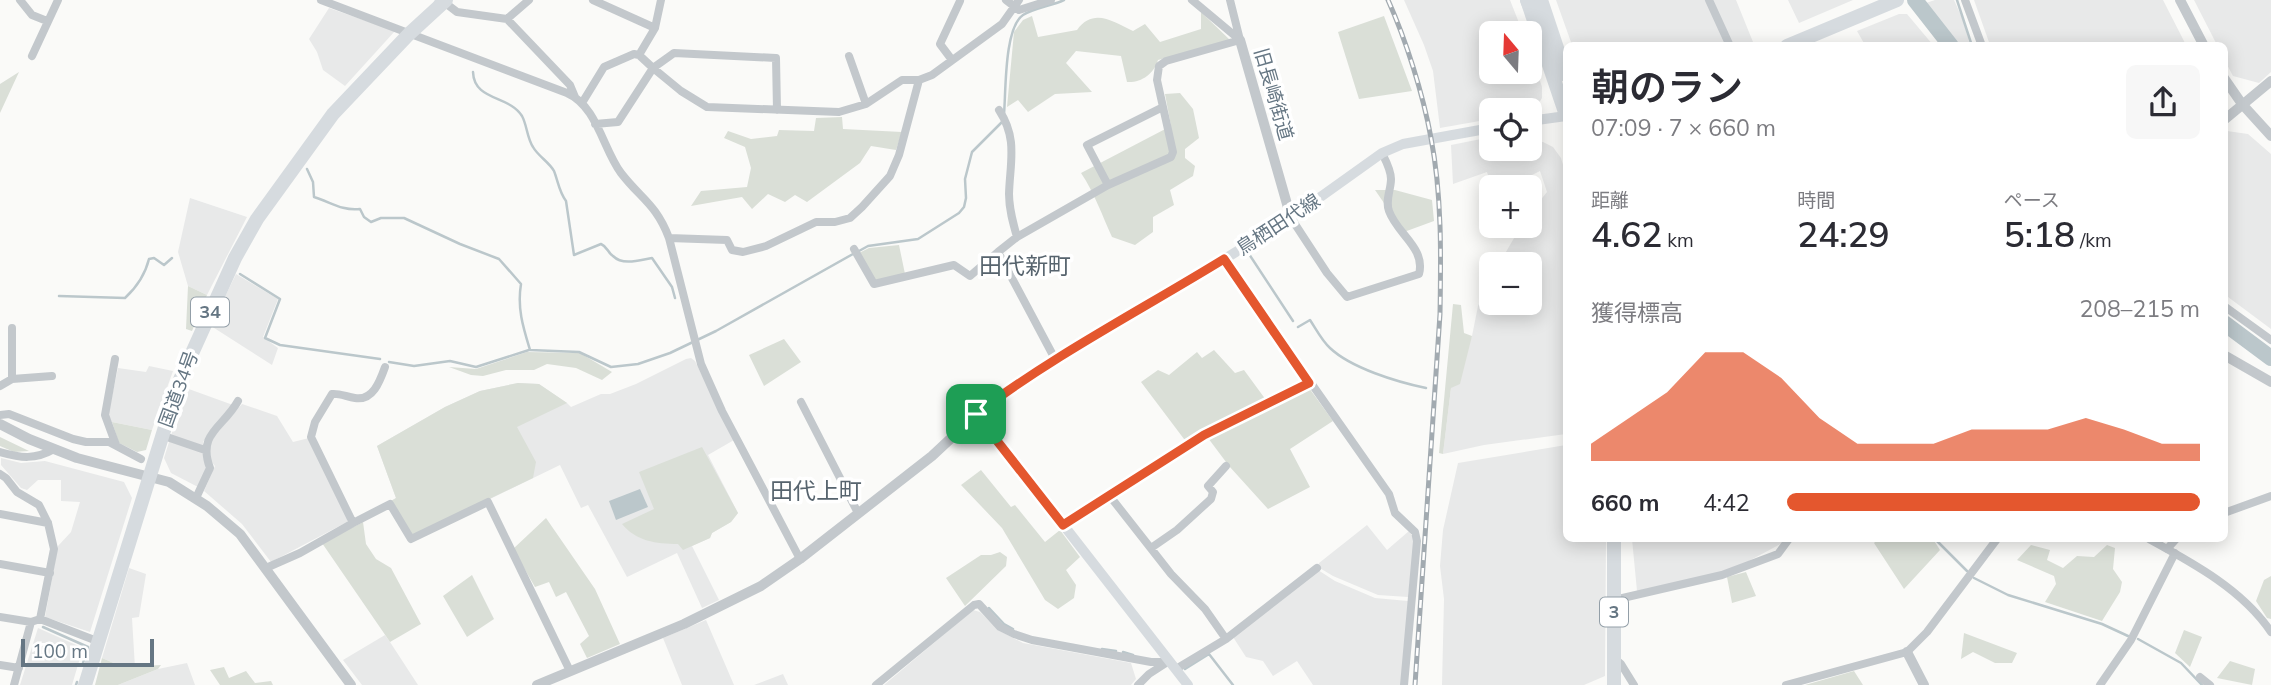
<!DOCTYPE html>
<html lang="ja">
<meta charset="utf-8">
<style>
:root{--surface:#fff;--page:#f7f7f7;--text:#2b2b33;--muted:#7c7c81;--accent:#e4572e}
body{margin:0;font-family:Mulish,"Noto Sans JP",sans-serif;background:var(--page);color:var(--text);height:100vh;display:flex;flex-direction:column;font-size:26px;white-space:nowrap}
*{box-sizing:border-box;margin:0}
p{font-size:23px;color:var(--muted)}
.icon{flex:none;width:38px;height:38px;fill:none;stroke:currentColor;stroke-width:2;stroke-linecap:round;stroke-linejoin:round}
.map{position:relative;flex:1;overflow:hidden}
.panel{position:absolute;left:1563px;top:42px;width:665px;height:500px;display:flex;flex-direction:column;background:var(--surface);border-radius:10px;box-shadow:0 4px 18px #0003}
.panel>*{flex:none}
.needle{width:46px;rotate:341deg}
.buttons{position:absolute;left:1479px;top:21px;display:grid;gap:14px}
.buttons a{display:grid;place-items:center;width:63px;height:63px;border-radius:10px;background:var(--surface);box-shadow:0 4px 18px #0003;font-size:35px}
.scale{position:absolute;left:21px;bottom:18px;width:133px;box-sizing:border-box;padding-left:7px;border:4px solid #657683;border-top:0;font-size:19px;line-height:24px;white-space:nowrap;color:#657683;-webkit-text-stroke:5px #fff;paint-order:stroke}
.pin{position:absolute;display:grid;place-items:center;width:60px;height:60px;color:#fff;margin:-30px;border-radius:14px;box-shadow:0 4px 10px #0006}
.round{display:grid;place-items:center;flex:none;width:74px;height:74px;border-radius:10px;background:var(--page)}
.head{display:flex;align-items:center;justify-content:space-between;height:119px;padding:0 28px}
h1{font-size:38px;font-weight:600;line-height:52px}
.figures{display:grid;grid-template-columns:repeat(3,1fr);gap:10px;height:119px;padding:7px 28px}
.figures div{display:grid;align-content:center}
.figures b{font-size:35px;font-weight:600}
.figures small{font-size:19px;font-weight:400}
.figures p{font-size:19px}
.chart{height:196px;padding:14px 28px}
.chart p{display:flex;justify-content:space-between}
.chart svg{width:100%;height:126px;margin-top:7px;fill:var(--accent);opacity:.7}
ul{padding:0 28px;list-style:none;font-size:23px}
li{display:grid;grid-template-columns:112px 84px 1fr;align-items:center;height:52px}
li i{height:18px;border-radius:9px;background:var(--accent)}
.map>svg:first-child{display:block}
.built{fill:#e8e9e9}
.green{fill:#dadfd7}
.water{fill:#bbc7cb}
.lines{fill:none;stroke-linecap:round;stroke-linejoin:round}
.stream{stroke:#bbc7cb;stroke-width:2.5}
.river{stroke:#bbc7cb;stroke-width:16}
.minor{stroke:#c3c8cc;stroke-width:8}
.tertiary{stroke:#c3c8cc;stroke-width:10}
.secondary{stroke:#d6dbdf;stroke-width:10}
.trunk{stroke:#d6dbdf;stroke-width:14}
.motorway{stroke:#d6dbdf;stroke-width:14}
.rail-casing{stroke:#a2aab0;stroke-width:5}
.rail{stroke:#fff;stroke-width:2.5;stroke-dasharray:8;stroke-linecap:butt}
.route-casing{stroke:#fff;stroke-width:14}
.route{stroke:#e4572e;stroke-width:9}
.labels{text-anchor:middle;stroke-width:7;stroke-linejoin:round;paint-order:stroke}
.shield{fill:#fff;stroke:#939fa8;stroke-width:2}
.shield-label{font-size:18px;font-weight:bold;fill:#657683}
.street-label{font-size:19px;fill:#657683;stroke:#fff}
.quarter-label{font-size:23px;fill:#57646e;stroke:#fff}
</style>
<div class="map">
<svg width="2271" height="685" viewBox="0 0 2271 685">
<rect width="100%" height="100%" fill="#fafaf8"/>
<!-- built -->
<path class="built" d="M1404,0H1510L1523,33H1491V72H1530V51L1542,87V98L1534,111L1491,110V119L1440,128L1433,71L1424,45Z
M1556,0H1736L1753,42L1744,46L1572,45Z
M1788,0H1853L1799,23Z
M1935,0H1954L1963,20L1970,45L1959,44L1926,3Z
M1974,0H2163L2186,45H1990Z
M2194,0H2271V72L2259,83L2233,76L2224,59V46L2217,45Z
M329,8L395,31L345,86L323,70L317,52L309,39Z
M1899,14H1907L1933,45H1865L1857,31Z
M2227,131L2248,134L2271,154V329L2224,294V133Z
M1491,137V149H1530V140L1543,142L1553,147L1561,158L1566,175V434L1484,445L1443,454L1451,388L1472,336L1478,306L1491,280V303H1530V264H1499L1521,226H1530V213L1547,192L1540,171L1508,187H1492L1487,172L1453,184L1451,145Z
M190,198L247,217L207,295L188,286L178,252Z
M236,274L278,299L263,337L278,348L272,365L211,326Z
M691,358L695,361L734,440L708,455L738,513L731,522L712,533L710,538L692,546L719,600L702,608L677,553L627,577L588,505L581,508L560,465L490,499L391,501L396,498L377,446L445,407L480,391L518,383L539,384L567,403L571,407L601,394H610L636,384L686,359Z
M149,366L173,371L152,430L112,422L108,415L118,368L146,372Z
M186,388L233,405L203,442L206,471L198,487L171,473L164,458Z
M242,404L277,416L293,442L309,438L348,516L347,522L271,562L242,524L204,491L215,466L210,460V441Z
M1566,445V539H1606L1605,676L1584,685H1442L1444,599L1440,566L1443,530L1458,463Z
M1,458L21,463L45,461L124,482L132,498L90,632L45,617L58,546L71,532L80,502L61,501V480H38L27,490L21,488L1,465Z
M1367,525L1387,550L1409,531L1415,541L1408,597L1378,595L1333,576L1318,567L1319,563Z
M1632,539H1785L1784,542L1747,562L1718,573L1637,591Z
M129,568L146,574L139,617L132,618L135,668L123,667L102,658Z
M1318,570L1335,581L1375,598L1408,601L1402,685H1313L1297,661L1273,676L1263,661L1246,657L1233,637Z
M973,610L980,612L1000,631L1023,643L1131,663L1136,679L1131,685H884Z
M706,620L734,685H682L663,638Z
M38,628L83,648L72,685H20Z
M385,635L390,642L418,685H362L343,660Z
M187,663L195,685H118L158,669Z
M783,674L788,685H754Z"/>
<!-- green -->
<path class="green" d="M1201,12L1230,40L1158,60C1154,74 1141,83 1127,82L1121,56L1076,51L1066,63L1092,92L1055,94L1028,112L1018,100L1007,107L1014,32L1023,20L1032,16L1038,37L1077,30C1094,7 1113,22 1133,31L1145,24L1160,42L1201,29Z
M1384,16L1412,91L1359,99L1338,32Z
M19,72L0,113V84Z
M1180,93L1193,109L1199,138L1185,149V158L1195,166L1193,176L1170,190L1174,205L1153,217V232L1135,245L1112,237C1102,215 1094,192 1081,173L1171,126L1165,94Z
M842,117L843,129L902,132L896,150L871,146L860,163L807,202L795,195L785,202L768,194L752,209L742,197L691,206L701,191L747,187L751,168L745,147L724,138L728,131L751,139L777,136L779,130L814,131L816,118Z
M1375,190H1395L1432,200L1434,221L1404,232Z
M899,245L905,274L876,281L859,253L869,248Z
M188,286L207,295L192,331L186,329Z
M1453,304L1461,305L1464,333L1472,336L1460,384L1451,388L1443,454L1439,453Z
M784,339L801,362L764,386L749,355Z
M1214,350L1235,373L1244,370L1266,400L1187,443L1141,382L1158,370L1169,375L1197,352L1202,358Z
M527,352L580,353L612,372L602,380L576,368L547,364L534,370H506L483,376L471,375L449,367L476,369Z
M518,383L539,384L567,403L517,427L536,462L533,478L412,536L391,501L396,498L377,446L445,407L480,391Z
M1309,388L1333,421L1290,449L1310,487L1268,509L1229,466L1208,438L1269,405Z
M112,422L152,430L146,450L137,452L119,443Z
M0,437L29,451L14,452L0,446Z
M702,447L738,513L731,522L712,533L710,538L683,550L678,544C656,544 636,541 622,524L654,509L639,472Z
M981,470L1011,507L1015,505L1045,542L1060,530L1080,557L1066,570L1076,585L1074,598L1058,609L1045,600L1002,528L961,485Z
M546,518L595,589L620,644L587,658L580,644L589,636L566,592L556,597L549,582L535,587L513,549Z
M363,522L366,544L376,559L391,568L421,624L390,642L322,543Z
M1878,539H1933L1940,550L1904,589L1874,543Z
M2031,545L2050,550L2047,560L2063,568L2077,556L2094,557L2107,545L2115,548L2113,569L2122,582L2120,592L2102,621L2045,602L2056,584L2054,576L2017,560Z
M1000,552L1007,557L1006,566L965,606L946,578L981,555H991Z
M1746,572L1756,596L1732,603L1727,577Z
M472,575L494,619L467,637L443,596Z
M2271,576V619L2267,618L2256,601L2264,580Z
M2184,630L2202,637L2190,667L2175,653Z
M1964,633L2017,653L2012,663H1995L1973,652L1961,659Z
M102,658L123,667L161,665L158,669L118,685H95Z
M2230,661L2255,669L2252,685L2217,678Z
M224,667L229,678L246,671L255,683L271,681L273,685H220L210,670Z
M1854,671L1863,685H1805Z"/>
<!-- water -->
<path class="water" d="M640,489L648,507L616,520L609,501Z"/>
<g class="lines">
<!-- stream -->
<path class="stream" d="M1957,0L1972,46
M473,72C474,101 509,95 522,116C527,125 527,138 533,147C538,156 549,162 554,171C558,181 559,192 566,201L574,255L601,244C608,247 607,252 613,256C623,266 640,260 652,258L672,287L675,298
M1004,114C1006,92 1004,28 1023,15C1034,8 1051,6 1064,0
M307,169L313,182L314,197C331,202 341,211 360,209L364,217L371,222L381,218H404L460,244L499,259L521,284C517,308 523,327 530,350L579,352L611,367L638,364L670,353L716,331L853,254
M859,251L868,246L918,239L959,213L964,207L966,198L965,179L972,152L1003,121
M1247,251L1293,321
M240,274L280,299L265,338L280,345L380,359
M59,296L125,298C137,287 145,275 149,259L154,258L164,265L172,258
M1298,327L1310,320C1316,329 1322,341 1330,348C1351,368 1397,382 1426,388
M389,362L414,366L450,361L476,367L529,350
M1935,539L1967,571
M1974,578L2008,595L2102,624L2128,636
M989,608L1004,624L1013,629
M43,627L88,647L83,663
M2138,639L2181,663L2202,685
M1102,649L1116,651
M1123,652L1133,655
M1185,669L1209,654L1233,685
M76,685L77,682"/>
<!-- river -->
<path class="river" d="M1915,0L1951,46
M2224,323L2271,358"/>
<!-- minor -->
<path class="minor" d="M20,0L32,15L47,21
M321,0L567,93C597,106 603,149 621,173C641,199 656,204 669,238L701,364L722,411L800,559
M593,0L655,28
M661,0L655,28L639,55L653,68L674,53L776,58L777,110
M1006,0L1019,10L1051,0
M1192,0L1240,40
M1230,0L1240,40
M1709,0L1730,46
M1965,0L1982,46
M444,2L457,12L507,19L570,85L575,97
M507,19L529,0
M32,56L58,0
M849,56L866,104
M952,60L940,44L960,1
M582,103L604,67L634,54L639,55
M999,110C1018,139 1010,162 1009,194C1009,209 1013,223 1017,237L998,252L1055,359
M595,124L618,122L653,68L681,91L707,107L839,112L866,104L902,80H919L932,75L1002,24L1019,0
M1108,185L1087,145L1163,107
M1291,218L1327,273L1347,297L1419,274C1426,248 1397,234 1389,211C1385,200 1391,190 1391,179C1391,170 1386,161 1382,153
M1017,237L1108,185L1171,157L1173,152L1157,80L1159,66L1166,61L1240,40
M669,238L727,240L732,250L743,252L766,246L816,222H835L850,218L862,207L890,176L899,155L919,80
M854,249L874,284L954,265L970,276L998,252
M1224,259L1389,494L1395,513L1415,532L1417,541L1404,685
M2224,306L2271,340
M115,359L105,415L116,445
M12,379L52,376
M0,386L12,379V328
M801,402L858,513
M0,415L9,414L73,439L86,442H109L141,459
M161,435L205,450
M0,452C21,458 35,460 54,449
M0,474L6,478L17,492L39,505L48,523L54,549L40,619L31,622L0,617
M1109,495L1171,574L1205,609L1226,639
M196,498L210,468C197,433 223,428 238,401
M2224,513L2271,496
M0,514L48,523
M353,523L390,504L411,539L488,502L570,671
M1063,525L1204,435L1309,383
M2149,539C2193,563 2243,590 2271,632
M1151,548L1177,530L1211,499L1213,492L1208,486L1226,466
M2167,549L2176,539
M0,564L50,573
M266,568L300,553L353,523L311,437L315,422L332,394C339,393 347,397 355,398C373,401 380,381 385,367
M1614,600L1722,575L1778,554L1789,539
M40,619L97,641
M1614,658L1621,664L1634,685
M0,665L19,668
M1176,669L1226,639L1317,568
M2200,677L2210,685
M14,685L31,622
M876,685L974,605L979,604L1000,627L1014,634L1032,640L1151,662H1169
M1138,685L1149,674L1166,663
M1786,685L1907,652L1927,632L1997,539
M2100,685L2131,640L2175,553"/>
<!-- tertiary -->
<path class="tertiary" d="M2180,0L2204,46
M1240,40L1291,218
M2224,78L2242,104L2271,136
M2224,120L2271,81
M2224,355L2271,382
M0,424L29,439L77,458L169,482L207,506L240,534L351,685
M1907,652L1924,685
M537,685L684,624L761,586L800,559L932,456L977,414"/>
<!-- secondary -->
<path class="secondary" d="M1530,121L1566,116
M1188,685L977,414L1006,392L1055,359L1176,289L1291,218L1382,153L1403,144L1491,128"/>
<!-- trunk -->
<path class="trunk" d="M1527,0L1566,115
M1541,0L1566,75
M1787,46L1897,0
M85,685L179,382L235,258L257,219L333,114L409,34L446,0
M1614,685V539"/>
<!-- motorway -->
<path class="motorway" d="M1527,0L1529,5
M440,5L443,0"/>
<defs>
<path id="rail" d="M1388,0C1406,40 1423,94 1431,138C1442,195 1441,256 1440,314L1415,685"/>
</defs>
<!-- rail casing -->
<use href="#rail" class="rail-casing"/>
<!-- rail -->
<use href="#rail" class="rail"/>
</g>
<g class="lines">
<defs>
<path id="route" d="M1224,259L1309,383L1204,435L1063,525L976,414C1054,355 1141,310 1224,259Z"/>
</defs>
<!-- route casing -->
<use href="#route" class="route-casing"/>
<!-- route -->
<use href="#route" class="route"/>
</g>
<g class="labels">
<!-- shield labels -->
<g class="shield">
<rect x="191" y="297.5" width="38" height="29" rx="5"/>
<rect x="1600" y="597.5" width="28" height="29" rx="5"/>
</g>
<g class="shield-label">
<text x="210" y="318">34</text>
<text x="1614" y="618">3</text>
</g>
<!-- street labels -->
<g class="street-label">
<text transform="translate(1274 94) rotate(74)" y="7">旧長崎街道</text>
<text transform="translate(1278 224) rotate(-33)" y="7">鳥栖田代線</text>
<text transform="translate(178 389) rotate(-70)" y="7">国道34号</text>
</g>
<!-- quarter labels -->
<g class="quarter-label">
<text x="1025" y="274">田代新町</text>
<text x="816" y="499">田代上町</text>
</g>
</g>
</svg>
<div class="buttons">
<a><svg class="needle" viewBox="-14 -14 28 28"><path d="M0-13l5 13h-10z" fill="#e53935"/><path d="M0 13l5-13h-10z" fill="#7c7c81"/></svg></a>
<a><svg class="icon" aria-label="locate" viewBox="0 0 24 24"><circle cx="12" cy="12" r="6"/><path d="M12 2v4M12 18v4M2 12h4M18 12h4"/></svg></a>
<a>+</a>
<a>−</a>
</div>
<div class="scale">100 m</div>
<div class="pin" style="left:976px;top:414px;background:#1e9e55"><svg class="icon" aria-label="arrive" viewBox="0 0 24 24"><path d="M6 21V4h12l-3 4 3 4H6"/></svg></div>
<section class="panel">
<div class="head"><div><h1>朝のラン</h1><p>07:09 · 7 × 660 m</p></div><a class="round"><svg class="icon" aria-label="share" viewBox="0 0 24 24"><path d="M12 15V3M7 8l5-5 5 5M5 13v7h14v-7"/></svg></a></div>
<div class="figures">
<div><p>距離</p><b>4.62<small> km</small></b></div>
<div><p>時間</p><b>24:29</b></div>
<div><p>ペース</p><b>5:18<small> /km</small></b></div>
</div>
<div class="chart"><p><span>獲得標高</span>208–215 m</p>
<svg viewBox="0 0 160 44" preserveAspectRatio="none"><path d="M0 44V38L10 29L20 20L30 6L40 6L50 15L60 29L70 38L80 38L90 38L100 33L110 33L120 33L130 29L140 33L150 38L160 38V44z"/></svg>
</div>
<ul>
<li><b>660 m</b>4:42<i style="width:100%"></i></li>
</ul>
</section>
</div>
